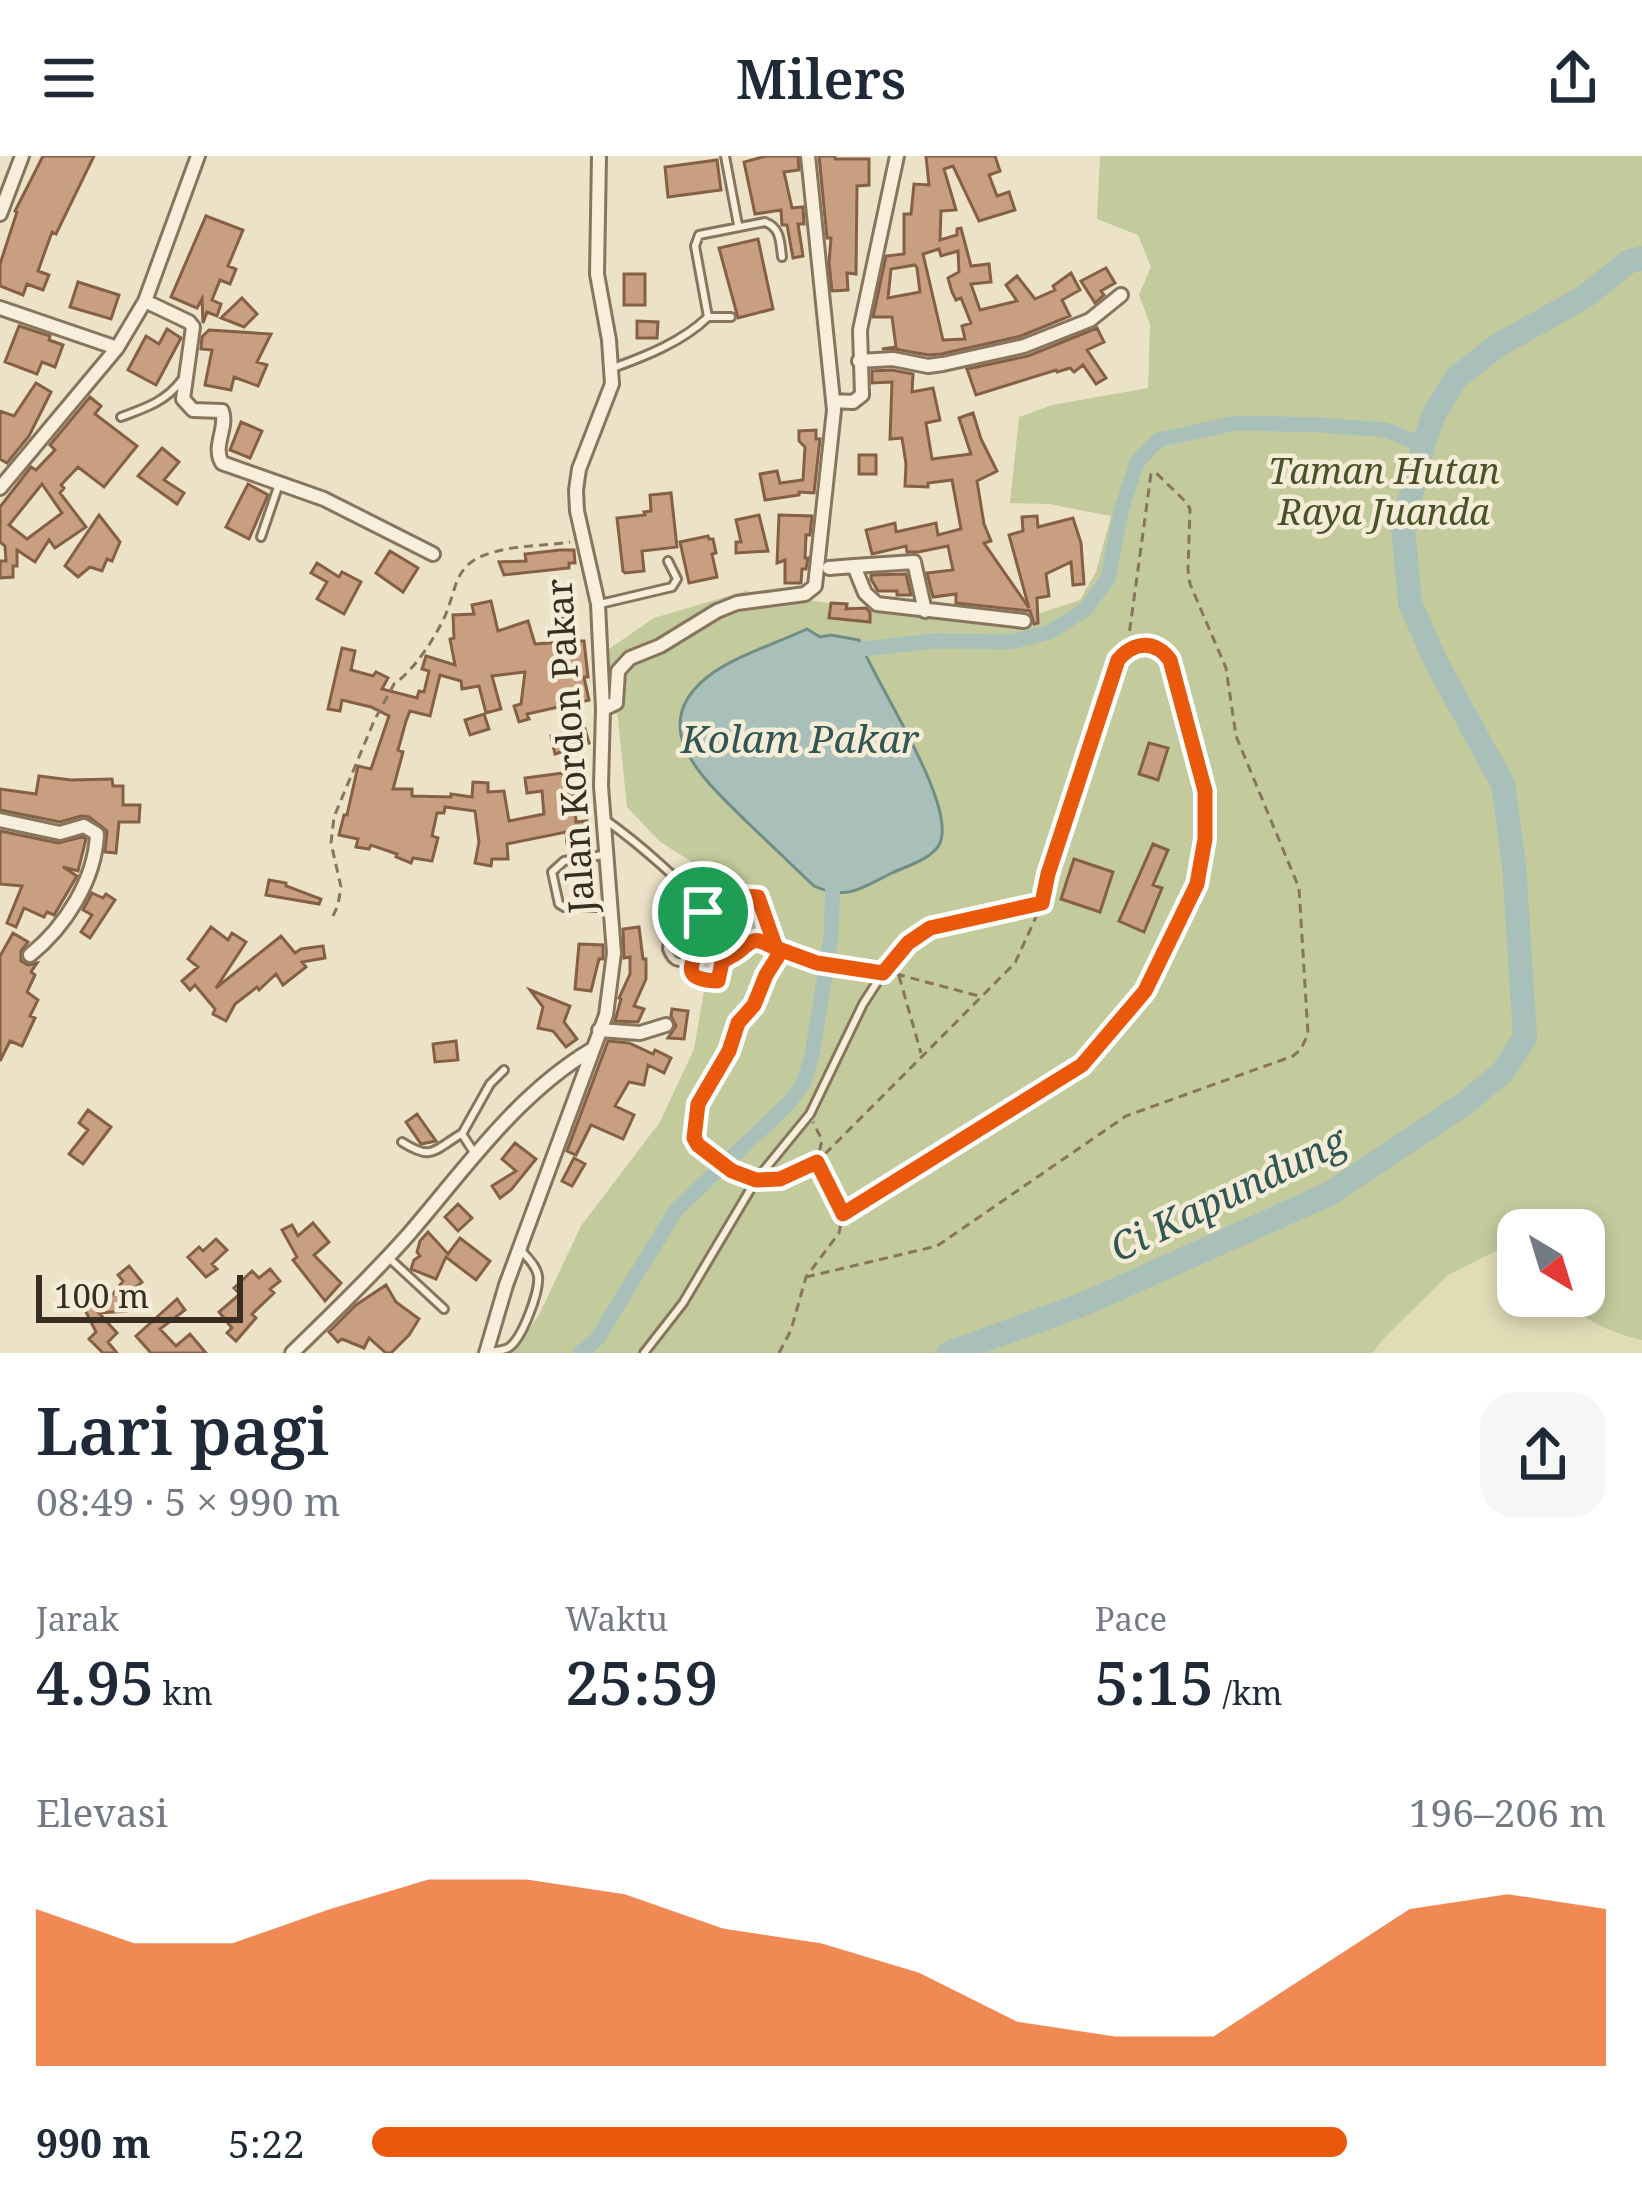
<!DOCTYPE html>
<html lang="id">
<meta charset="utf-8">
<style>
:root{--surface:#fff;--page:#f6f6f7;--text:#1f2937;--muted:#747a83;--accent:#ea580c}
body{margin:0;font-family:"Noto Serif",serif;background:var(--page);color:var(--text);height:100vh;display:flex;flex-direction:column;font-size:45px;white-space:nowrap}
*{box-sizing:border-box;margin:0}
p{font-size:39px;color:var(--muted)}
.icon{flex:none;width:66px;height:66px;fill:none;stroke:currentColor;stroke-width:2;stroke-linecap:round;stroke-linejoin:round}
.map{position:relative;height:1197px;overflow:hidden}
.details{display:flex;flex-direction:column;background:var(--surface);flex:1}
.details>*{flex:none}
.needle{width:78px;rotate:142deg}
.fabs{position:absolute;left:1497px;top:1053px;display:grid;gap:24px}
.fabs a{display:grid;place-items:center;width:108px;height:108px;border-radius:24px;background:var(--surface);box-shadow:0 6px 18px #0003;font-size:60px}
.scale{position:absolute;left:36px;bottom:30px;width:207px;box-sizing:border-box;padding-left:12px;border:6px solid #382d21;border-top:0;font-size:33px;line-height:42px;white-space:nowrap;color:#382d21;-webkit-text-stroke:9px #f4ecd7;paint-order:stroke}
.pin{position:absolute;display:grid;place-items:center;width:102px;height:102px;color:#fff;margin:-51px;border:6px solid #fff;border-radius:50%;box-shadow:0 3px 12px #0007}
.round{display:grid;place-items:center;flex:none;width:126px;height:126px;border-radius:36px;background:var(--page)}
.overview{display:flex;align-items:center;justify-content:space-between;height:204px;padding:0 36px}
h1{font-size:66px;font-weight:600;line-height:90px}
.metrics{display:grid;grid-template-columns:repeat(3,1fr);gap:18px;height:204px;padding:12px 36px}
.metrics div{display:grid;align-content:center}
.metrics b{font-size:60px;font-weight:600}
.metrics small{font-size:33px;font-weight:400}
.metrics p{font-size:33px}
.chart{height:336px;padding:24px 36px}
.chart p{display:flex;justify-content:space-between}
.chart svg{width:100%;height:216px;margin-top:12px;fill:var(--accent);opacity:.7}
ul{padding:0 36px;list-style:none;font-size:39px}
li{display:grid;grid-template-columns:192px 144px 1fr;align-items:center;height:90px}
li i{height:30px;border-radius:15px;background:var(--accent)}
header{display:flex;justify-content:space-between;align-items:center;height:156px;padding:0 36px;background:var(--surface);font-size:54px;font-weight:600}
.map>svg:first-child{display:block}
.farmland{fill:#e1dbb6}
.green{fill:#c3ca9c;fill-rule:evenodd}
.water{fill:#a9c0ba;stroke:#708e87;stroke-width:3}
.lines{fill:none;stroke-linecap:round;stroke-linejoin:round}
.canal{stroke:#a9c0ba;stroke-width:15}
.river{stroke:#a9c0ba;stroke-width:24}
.building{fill:#c89f80;stroke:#856045;stroke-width:3;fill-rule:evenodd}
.service-casing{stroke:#87755e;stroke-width:12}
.minor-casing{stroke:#87755e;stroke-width:18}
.path{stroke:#87755e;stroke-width:3;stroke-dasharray:9 6;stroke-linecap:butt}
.service{stroke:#f7efdb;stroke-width:6}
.minor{stroke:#f7efdb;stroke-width:12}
.route-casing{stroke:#fff;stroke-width:24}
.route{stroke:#ea580c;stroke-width:15}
.labels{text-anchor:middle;stroke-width:9;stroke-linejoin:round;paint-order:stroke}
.park-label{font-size:36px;font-style:italic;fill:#485329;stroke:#f4ecd7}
.street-label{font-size:36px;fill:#382d21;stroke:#f4ecd7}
.water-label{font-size:39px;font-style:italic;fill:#315755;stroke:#f4ecd7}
</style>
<header><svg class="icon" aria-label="menu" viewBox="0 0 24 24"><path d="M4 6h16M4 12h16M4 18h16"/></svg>Milers<svg class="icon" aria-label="share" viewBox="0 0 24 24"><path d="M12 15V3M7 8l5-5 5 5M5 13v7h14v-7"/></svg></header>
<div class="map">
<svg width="1642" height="1197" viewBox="0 0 1642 1197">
<rect width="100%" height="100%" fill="#ece2c8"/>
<!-- farmland -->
<path class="farmland" d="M1516,1085L1518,1140H1562L1571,1151L1616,1178L1642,1184V1197H1373L1381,1184L1448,1119Z"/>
<!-- green -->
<path class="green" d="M1100,0H1642V1184C1611,1177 1583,1165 1562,1140H1584V1074H1518V1087L1516,1085L1448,1119L1382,1184L1373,1197H512L539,1159L581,1070L660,966L694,893L723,726L659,685L627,651L618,563L606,495L654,462L745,435L945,464L1016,465L1080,444L1096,416L1111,360L1049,348L1010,347L1019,261L1052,249L1148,232L1150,168L1139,139L1151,111L1138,79L1097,63ZM807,473L821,481L859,484C874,524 961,653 938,690C928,705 867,729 848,738L683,588C679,565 682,551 696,532Z"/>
<!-- water -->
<path class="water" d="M807,473L820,481L831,479L859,484C874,525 960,652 939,689C930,704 906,710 892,717C861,732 848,745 814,730C792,709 769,687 747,666C703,623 640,568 714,516C741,498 777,487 807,473Z"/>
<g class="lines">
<!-- canal -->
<path class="canal" d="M862,493L934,485L1011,486L1050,476L1086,453L1108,422L1121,355L1137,306L1158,284L1236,267L1319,269L1386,274L1423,289
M580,1197L597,1183L676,1054L788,948L803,928L812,900L831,780L833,723"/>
<!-- river -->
<path class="river" d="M949,1197L1084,1148L1329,1038L1464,948L1503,916L1525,881L1514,708L1503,628L1437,508L1410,447L1403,371L1423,289L1434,258L1456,222L1497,190L1586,140L1628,106L1642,102"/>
</g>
<!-- building -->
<path class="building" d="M43,0H94L56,78L52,76L38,115L49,119L43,134L27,128L23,139L0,130V108L17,56L15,55Z
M767,0H798L799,14L784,16L792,52L803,51L804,68H798L803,100L793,102L787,69H782L781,54L755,58L744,6Z
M819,0H835V3H869V29L857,30L856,118L847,117L848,134L832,135L829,107L831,82H827Z
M926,0H995L1000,15L989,19L997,40L1009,36L1015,54L979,65L953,10L944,13L956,54L941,55L940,84L957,79V73L961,72L971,110L989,108L991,126L971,128L980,154L1017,145L1006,129L1017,120L1035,143L1055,134L1053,130L1071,117L1080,134L1062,144L1070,160L1021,180L941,198L928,199L895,193H882L896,191L892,161H873L886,100L904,98V58H911L914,28L929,29ZM939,93L941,100L958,95L959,116L948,122L952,136L956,144L961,142L971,167L962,170L965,183L943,184L923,98ZM915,109L917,112L920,136L888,142L891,113Z
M717,4L721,34L668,41L665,11Z
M206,60L243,74L228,110L236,113L230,128L220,124L212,144L221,148L217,160L207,156L203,167L202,143L197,152L171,141Z
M758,83L773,153L738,162L719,92Z
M1106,112L1115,127L1101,135L1104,139L1095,147L1081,125Z
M624,118H645V149H624Z
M78,126L119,139L111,163L70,151Z
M242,142L257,158L244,171L221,162Z
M637,165L658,166L657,182H637Z
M19,170L50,180L49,184L63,189L55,211L42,206L37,218L5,206Z
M1097,172L1104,186L1087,194L1106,222L1096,228L1083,209L1074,216L1070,212L1057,216L1056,214L976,239L967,213L1028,200Z
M167,173L181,182L156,229L128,214L146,180L159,188Z
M209,174L271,178L257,206L267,209L258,230L234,221L231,234L205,229L212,194L201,193L202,181Z
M892,214L913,218L912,236L933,232L940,264L926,267L932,303L971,298L959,262L973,257L981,283L997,315L977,325L984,368L991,385L984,387L1029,452L1009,379L1023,375L1022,361L1037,360L1038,371L1073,362L1081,387L1084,428L1073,429L1071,406L1046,418L1049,440L1037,442L1038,467L1034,468L1030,455L956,447V438L933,441L927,417L953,414L948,390L918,396H907L906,390L872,398L866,374L895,367L896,376L936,367L938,379L961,373L952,324L928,327V331L905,330L906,308L902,282L890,283L892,226L872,227V215Z
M36,227L51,236L29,280L7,307L0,303V255L14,260Z
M90,241L101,250L95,258L137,290L104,331L78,311L61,329L64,332L60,337L86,371L55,392L49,384L35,406L17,394V410H13V421L0,422V405H6L5,390L0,386V351L31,311L36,314L55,294L50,289ZM42,328L62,357L27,383L9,369Z
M241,266L262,275L250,302L230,294Z
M816,274V283H820L814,337L799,336V339L765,344L760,318L777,315L780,327L803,324L805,291L799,285V275Z
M162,292L179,306L164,324L184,337L177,348L138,320Z
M859,299H876V318H859Z
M248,328L268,339L249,383L226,371Z
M671,337L677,391L642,395L644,415L625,417L623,415L617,362L645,359L644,356L651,355L650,339Z
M99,359L120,386L112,405L107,403L102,415L90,411L78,421L65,410Z
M759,359L768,395L736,397V386H741L736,364Z
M779,359L812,360L810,379H806L805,402H808L806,413H802L801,427H785V404L777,407Z
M708,380L709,383H713L716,397L712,398L717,421L689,427L680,386Z
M560,394H574L575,407H569V412L504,419L499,406L526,405L525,398Z
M390,395L418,412L403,436L376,417Z
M317,407L339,421L342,416L361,426L344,458L317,443L327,426L311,417Z
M906,418L911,439H897V435H878L871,423V419Z
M491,445L498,475L528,465L535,488L563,486L560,463L572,461L575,485H584L588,521H584L589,544L527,558L529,563L519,566L514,550L521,548L525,516L492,520L501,553L486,557L479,530L462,533L461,525L440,519L430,560L410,555L406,565L398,594L403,596L393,633H412V640L451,641V638L472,641L473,626L488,627V636L504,635L509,665L544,658L542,635L527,637L525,622L563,617L564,637L574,636L576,666L587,665L589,684L567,687L566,676L507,688L508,703H492L491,710L475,707L479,686L475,655L445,651L444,657H437L432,680L438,682L432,705L413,702L411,707L396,701L397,698L371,689L369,693L356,691L358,683L339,679L344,659H347L358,610L371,613L389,560L371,551L342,544L340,555L328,553L342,492L355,495L351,514L373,520L376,516L388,522L382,533L417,542L419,535L424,536L429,515L422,513L426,500L455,509L450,483L454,482L453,459L474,458L472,449Z
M831,447L847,448L846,453L866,452L870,456V466L829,462Z
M484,558L489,573L470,579L465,564Z
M585,573L589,587L555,598L551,580L568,575L569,578Z
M1149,587L1168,592L1158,624L1139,618Z
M39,620L71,624L112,623L113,630H123V649H140L139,666H119L116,697L105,696L107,675L89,661L81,660L60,666L0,654V633L36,638Z
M0,675L58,687L82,681L86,683L78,715L63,711L77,720L54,759L47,756L44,761L24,752L16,771L7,767L22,730L0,728Z
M1153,688L1168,694L1153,729L1162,732L1144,776L1119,765Z
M1074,703L1113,716L1100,756L1061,743Z
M269,724L286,727V730L321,743L319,748L266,739Z
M92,737L103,742L106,738L115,744L90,782L81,776L92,759L83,754Z
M211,771L228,784L232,777L246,786L216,832L281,780L295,797L301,793L323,790L325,802L302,806L306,811L283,829L276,818L259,834L257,831L235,848L226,865L213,858L215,853L195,829L190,834L182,825L198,811L188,803Z
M639,771L643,803H646V823L634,850L644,853L638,866L615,865L621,843L619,842L630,818V801L624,802L623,773Z
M13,777L28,786L21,795V805L28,809L37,807L31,816L35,819L27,836L38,844L30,860L35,862L22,890L10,885L0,905V800Z
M579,788L603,789V803H599L591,835L575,833Z
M530,834L570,850L564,866L577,883L566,891L553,875L538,872L543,851Z
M672,853L688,855L684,883L668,882L676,870L671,860Z
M456,885L458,904L435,906L433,888Z
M608,885L629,887L653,898L655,894L671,902L664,917L648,909L644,929L629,926L615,950L634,959L623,983L591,969L576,999L567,995Z
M88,954L111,971L83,1008L69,998L88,974L79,967Z
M417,958L436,985L421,988L406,966Z
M515,987L536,1003L511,1034L500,1042L492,1030L516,1015L502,1003Z
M574,1002L585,1008L572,1030L562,1025Z
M458,1048L472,1062L458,1075L445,1061Z
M313,1067L329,1086L314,1099L341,1127L325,1145L293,1104L297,1101L282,1074L292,1069L298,1080Z
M428,1076L448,1098L460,1082L490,1105L476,1124L446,1101L436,1123L411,1113L414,1104L420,1100L417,1096L420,1085Z
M216,1083L227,1094L212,1108L217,1113L206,1121L188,1101L199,1091L203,1095Z
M129,1110L142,1126L130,1136L140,1140L128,1145L127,1155L99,1157L117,1177L108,1186L117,1197H103L89,1183L96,1176L77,1138L79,1137L87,1144L102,1137L107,1146L123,1125L118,1119Z
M270,1113L280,1125L270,1133L274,1137L252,1158L256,1162L236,1185L227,1177L232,1172L219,1156L240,1138L234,1132L252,1115L259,1122Z
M386,1129L396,1146L419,1163L409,1179L391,1197H386L369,1182L364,1192L342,1183L338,1186L329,1176L356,1149Z
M177,1143L185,1154L160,1173L176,1190L190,1178L206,1197H151L136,1180Z"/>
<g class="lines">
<defs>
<path id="service" d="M725,0L738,69
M708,161L695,90L699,79L765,66C781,72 780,86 782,101
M613,212C646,200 682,186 708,161H731
M121,261C145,252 165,246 181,225
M261,381L279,328
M600,448L672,431L677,423L668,405
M607,665C628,680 700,737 703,759C706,777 699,789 691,805C677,808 672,806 667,793L675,724
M603,699L564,705L552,716L559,748L564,751H611
M402,986C432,1005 433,995 461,978
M475,998L462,978L490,928L504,914
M390,1103L444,1153
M488,1196C495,1195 502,1195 508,1192C522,1184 540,1135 538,1120C536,1109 528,1103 522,1095
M644,1197L683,1147L756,1024L810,958L863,848L883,817L908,787L930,772L1042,747"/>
<path id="minor" d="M0,58L22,0
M145,145L189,166L193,171L183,243L193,254L222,255C228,272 212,290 222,307L324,343L433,398
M0,152L117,192
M859,205L893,203L928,210L943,208L1024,190L1090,164L1121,139
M833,245L853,246L862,239L860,174L897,0
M0,332L117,192L145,145L198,0
M854,410L914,406L925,455
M829,412L854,410L865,437L877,448L1024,465
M603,553L616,547L618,515L630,502L660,490L717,455L737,447L805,438L815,430L834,254L808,0
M0,664L60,677L84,670L97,678C95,724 65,771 30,799
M599,874L640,877L666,869
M292,1197C332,1158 372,1120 409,1078C465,1013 516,939 591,894
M486,1197L506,1129L606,859L614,797L601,630L603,553L598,448L577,355L576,334L579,313L612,228L609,184L597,118L599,0"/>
</defs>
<!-- service casing -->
<use href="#service" class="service-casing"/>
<!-- minor casing -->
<use href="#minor" class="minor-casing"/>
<!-- path -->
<path class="path" d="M708,743L715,737L758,741L778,800L766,819L755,849L738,867L729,895L698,948L694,981L698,989L744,1021
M333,760L338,749L341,731L331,687L334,661L374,565L394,528C414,514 434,484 445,460C458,430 453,407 494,396C518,389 546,390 570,386
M692,813L700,823L718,825L722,806C728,800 749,784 756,783L817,807L874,816
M896,818L979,840
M899,820L921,897
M772,1024L780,1023L817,1006L1015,807L1036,761
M843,1057L1082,909L1145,835L1197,728L1205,683V635L1172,510C1160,485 1136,483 1118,504L1044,735
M806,1121L937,1090L1126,960L1293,900L1301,893L1308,878L1299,732L1236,580L1226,512L1190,428L1188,414L1190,353L1187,347L1155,316L1151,318L1127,494
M779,1197L791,1174L806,1121L839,1077L843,1057L817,1006L822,984L813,966"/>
<!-- service -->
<use href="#service" class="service"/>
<!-- minor -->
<use href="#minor" class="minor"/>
</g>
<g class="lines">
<defs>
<path id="route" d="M703,756L711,738L758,741L776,792L817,807L883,817L908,787L930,772L1042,747L1048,718L1118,504C1134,485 1155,484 1170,504L1205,635V683L1197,728L1145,835L1082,909L843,1058L817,1006L780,1023L756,1024L732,1015L698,989L694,982L698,948L729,895L738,867L754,849L766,819L778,800L776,792C753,782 757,781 738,796C733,800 727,802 722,806L718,825C670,824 701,799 703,776C704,769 703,763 703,756"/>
</defs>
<!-- route casing -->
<use href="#route" class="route-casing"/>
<!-- route -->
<use href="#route" class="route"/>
</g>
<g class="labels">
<!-- park labels -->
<g class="park-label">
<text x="1384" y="328">Taman Hutan<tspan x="1384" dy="41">Raya Juanda</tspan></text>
</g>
<!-- street labels -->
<g class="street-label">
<text transform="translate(570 590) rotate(-94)" y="13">Jalan Kordon Pakar</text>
</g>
<!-- water labels -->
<g class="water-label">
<text x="800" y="597">Kolam Pakar</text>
<text transform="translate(1228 1038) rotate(-26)" y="14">Ci Kapundung</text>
</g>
</g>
</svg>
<div class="fabs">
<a><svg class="needle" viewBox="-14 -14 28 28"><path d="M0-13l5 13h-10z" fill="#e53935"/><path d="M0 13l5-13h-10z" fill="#747a83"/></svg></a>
</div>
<div class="scale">100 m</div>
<div class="pin" style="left:703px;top:756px;background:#1e9e55"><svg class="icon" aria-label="arrive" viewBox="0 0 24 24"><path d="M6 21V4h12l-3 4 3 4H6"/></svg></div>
</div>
<section class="details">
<div class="overview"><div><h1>Lari pagi</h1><p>08:49 · 5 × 990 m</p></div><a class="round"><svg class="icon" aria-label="share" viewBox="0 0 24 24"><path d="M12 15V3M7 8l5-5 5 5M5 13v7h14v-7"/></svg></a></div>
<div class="metrics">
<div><p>Jarak</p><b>4.95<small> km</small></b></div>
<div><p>Waktu</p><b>25:59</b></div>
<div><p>Pace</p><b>5:15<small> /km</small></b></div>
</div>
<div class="chart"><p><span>Elevasi</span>196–206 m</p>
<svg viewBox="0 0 160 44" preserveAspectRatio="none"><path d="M0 44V12L10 19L20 19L30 12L40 6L50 6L60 9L70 16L80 19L90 25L100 35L110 38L120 38L130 25L140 12L150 9L160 12V44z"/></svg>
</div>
<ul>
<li><b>990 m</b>5:22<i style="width:79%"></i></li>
</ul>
</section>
